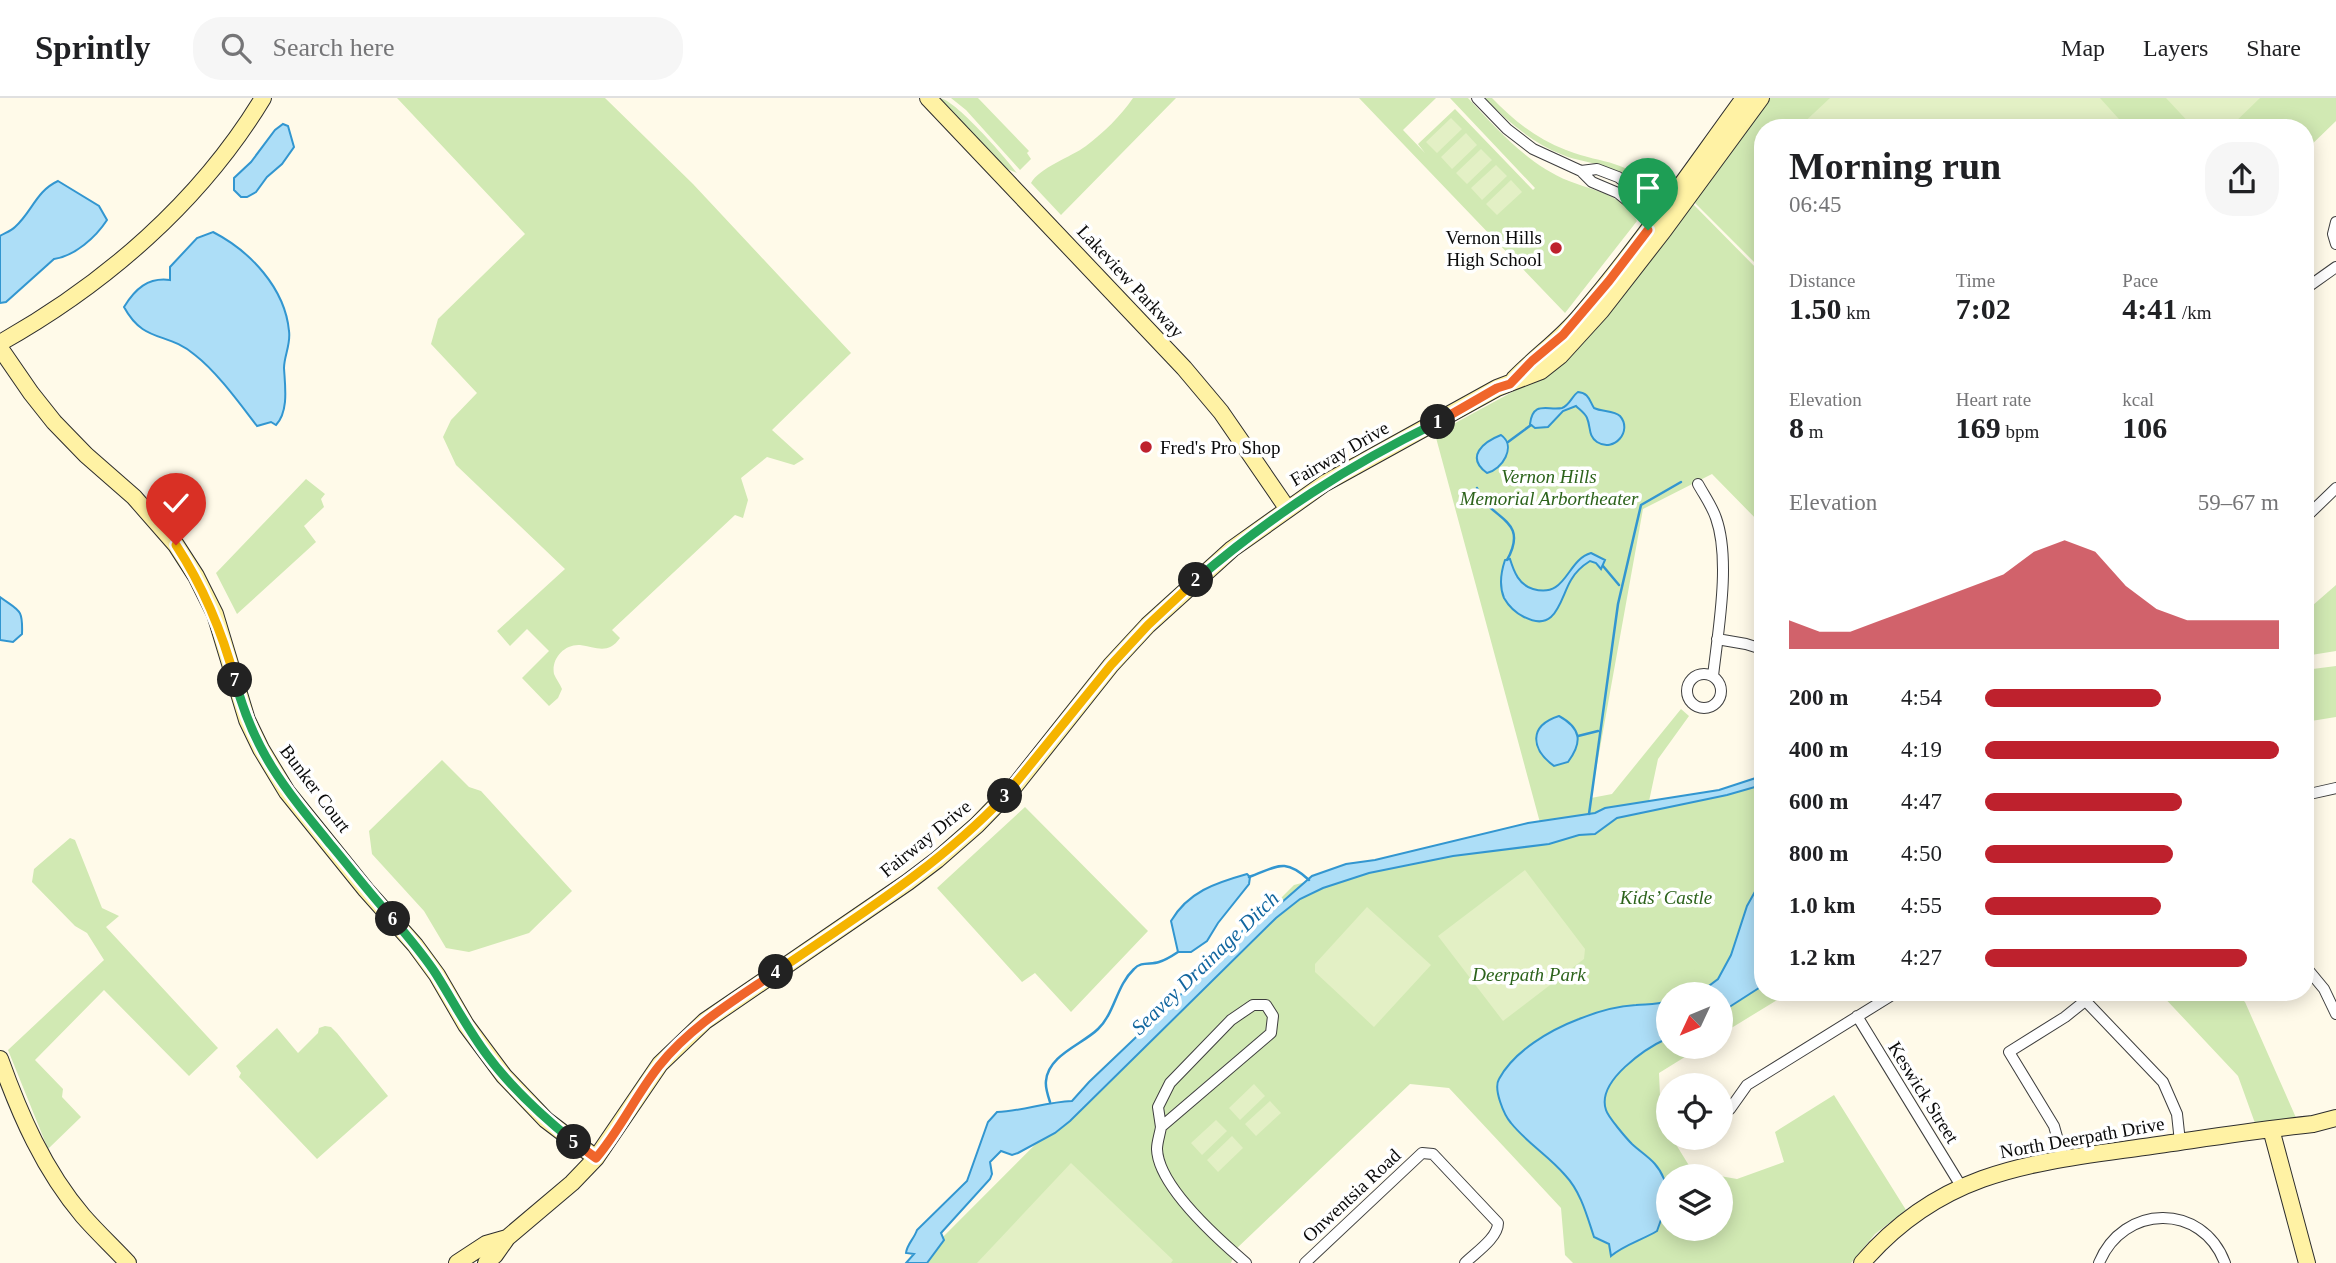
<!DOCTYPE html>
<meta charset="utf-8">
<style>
:root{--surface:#fff;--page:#f6f6f6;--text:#202124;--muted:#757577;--line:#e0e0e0;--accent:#be212d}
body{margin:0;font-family:Georgia,serif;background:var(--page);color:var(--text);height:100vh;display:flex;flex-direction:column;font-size:26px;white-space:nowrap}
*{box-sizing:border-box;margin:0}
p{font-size:23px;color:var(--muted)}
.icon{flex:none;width:38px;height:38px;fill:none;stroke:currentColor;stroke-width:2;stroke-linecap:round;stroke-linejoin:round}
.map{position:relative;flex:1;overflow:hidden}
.drawer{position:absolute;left:1754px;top:21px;width:560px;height:882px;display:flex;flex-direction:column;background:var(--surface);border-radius:28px;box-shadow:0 4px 18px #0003}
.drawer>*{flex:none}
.needle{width:46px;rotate:226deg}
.controls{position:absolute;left:1656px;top:884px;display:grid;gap:14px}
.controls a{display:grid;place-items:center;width:77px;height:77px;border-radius:50%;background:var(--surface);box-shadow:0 4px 18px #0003;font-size:35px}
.pin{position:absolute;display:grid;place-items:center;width:60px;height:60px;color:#fff;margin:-72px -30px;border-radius:50% 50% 50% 0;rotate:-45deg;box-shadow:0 0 7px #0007}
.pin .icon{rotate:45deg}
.km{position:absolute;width:35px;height:35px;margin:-18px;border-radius:50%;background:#222;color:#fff;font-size:19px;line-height:35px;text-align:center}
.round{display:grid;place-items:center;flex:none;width:74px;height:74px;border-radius:28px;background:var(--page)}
.summary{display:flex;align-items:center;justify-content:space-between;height:119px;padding:0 35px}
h1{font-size:38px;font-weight:800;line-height:52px}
.stats{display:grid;grid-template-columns:repeat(3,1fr);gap:10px;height:119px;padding:7px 35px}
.stats div{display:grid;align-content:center}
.stats b{font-size:30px;font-weight:800}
.stats small{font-size:19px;font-weight:400}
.stats p{font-size:19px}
.chart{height:196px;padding:14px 35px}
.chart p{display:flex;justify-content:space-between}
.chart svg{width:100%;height:126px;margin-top:7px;fill:var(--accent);opacity:.7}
ul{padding:0 35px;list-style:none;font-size:23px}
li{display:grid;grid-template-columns:112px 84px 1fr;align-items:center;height:52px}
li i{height:18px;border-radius:9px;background:var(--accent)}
header{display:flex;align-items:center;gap:42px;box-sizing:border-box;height:98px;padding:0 35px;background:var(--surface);border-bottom:2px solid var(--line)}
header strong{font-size:33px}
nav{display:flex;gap:38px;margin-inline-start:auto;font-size:24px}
.search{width:490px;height:63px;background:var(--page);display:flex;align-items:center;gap:18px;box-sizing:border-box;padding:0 24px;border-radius:28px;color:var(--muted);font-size:26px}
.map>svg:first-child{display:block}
.green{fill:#d1e9b3}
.pitch{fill:#e3f0c5}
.water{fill:#addef7;stroke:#3296d0;stroke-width:2}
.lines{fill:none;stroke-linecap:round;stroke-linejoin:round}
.stream{stroke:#3296d0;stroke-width:2.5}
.street-casing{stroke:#3e3e3e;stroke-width:12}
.secondary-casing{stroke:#2d2d2d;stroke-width:18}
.street{stroke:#fff;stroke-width:10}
.secondary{stroke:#fff2a4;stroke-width:16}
.split-1-casing{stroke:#fff;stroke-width:14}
.split-2-casing{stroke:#fff;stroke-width:14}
.split-3-casing{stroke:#fff;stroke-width:14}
.split-4-casing{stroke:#fff;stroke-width:14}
.split-5-casing{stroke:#fff;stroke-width:14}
.split-6-casing{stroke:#fff;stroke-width:14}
.split-7-casing{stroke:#fff;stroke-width:14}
.split-8-casing{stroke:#fff;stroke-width:14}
.split-1{stroke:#f0652b;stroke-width:9}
.split-2{stroke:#22a559;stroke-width:9}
.split-3{stroke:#f5b400;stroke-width:9}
.split-4{stroke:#f5b400;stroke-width:9}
.split-5{stroke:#f0652b;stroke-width:9}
.split-6{stroke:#22a559;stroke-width:9}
.split-7{stroke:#22a559;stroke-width:9}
.split-8{stroke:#f5b400;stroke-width:9}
.poi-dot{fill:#be212d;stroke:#fff;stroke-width:2.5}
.labels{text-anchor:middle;stroke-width:7;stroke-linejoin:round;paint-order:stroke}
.poi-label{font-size:19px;fill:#0b0b0b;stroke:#fff;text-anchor:end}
.street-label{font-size:19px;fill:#0b0b0b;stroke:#fff}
.park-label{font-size:19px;font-style:italic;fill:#2c631b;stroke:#fff}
.water-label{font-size:21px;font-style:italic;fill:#12669f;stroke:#fff}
</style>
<header>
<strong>Sprintly</strong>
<div class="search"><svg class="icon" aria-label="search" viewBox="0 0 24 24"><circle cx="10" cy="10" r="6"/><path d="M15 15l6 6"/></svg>Search here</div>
<nav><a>Map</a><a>Layers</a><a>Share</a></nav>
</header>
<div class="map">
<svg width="2336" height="1165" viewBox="0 0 2336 1165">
<rect width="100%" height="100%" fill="#fffae9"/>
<!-- green -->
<path class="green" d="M397,0H605L693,86L851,255L772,332L804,361L794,367L767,359L741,380L748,402L743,420L735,417L612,532L620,540C608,557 596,549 580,547C564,546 551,561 554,576C556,581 560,586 562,591L558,600L549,608L522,580L549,553L527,531L510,548L497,533L565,471L456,367L443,339L451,322L477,295L431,246L438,221L525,136Z
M939,0C954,0 1006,60 1017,75L1005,70Z
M951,0H978L1029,53L1027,55L1031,61L1020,72L966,12Z
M1133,0H1176L1061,117L1031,85C1039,70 1071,59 1086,48C1104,34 1120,19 1133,0Z
M1359,0H1436L1403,32L1425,55L1418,46L1455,11L1533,92L1535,90L1450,0H1468C1498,32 1527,66 1569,83C1594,93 1625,97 1637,123L1565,215Z
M1485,0H1492C1514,23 1537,41 1566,52C1607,68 1625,59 1657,96C1638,93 1622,77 1604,69C1591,63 1576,63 1563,57C1531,44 1508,24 1485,0Z
M1768,0H2336V23L2305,53V30H1762V172L1692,102Z
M1691,104L1762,176V427L1712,376L1643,411L1591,700L1612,696L1681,611L1689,618L1658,661L1648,708L1762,684V894H1790L1720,937V896H1668V948L1701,949L1659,975L1661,1022L1668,1033V1040H1672L1693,1074L1717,1078H1668V1130H1720V1078L1737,1081L1784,1064L1775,1034L1834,997L1906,1112L1875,1136L1851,1165H1573L1565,1157L1561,1110L1449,990L1410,986L1236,1151L1231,1165H917L1294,787L1429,752L1542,732L1435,336L1536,281Z
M306,381L325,396L321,401L324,409L304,428L316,444L237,516L216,475Z
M2336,487V553L2305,558V514Z
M2336,568V619L2305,624V572Z
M442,662L469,689L481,693L572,793L529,835L469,854L446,850L424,813L372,756L369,733Z
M1025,709L1148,833L1071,914L1035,875L1022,884L937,790Z
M70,740L75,742L102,810L119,818L106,829L218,950L189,978L104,892L35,962L63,991L62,999L81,1019L48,1051L8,952L104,862L87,835L75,828L32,784L34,771Z
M2159,894H2235L2245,904L2297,1022L2256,1028L2238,978Z
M325,928L331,929L337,935L388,998L317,1061L239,979L241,975L236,968L277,930L298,955L318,935L319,930Z"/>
<!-- pitch -->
<path class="pitch" d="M1830,0H2100L2127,30H1798Z
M2166,0H2260L2229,30H2194Z
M1451,20L1462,31L1437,55L1426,44Z
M1466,35L1477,47L1452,71L1441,59Z
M1481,51L1492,62L1467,86L1456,75Z
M1496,67L1507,78L1482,102L1471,90Z
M1511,82L1522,94L1497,117L1486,106Z
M1525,772L1585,851L1584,861L1503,923L1438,838Z
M1367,809L1431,867L1374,929L1315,874V866Z
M1254,986L1265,998L1240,1022L1229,1010Z
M1270,1003L1281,1015L1256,1038L1245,1026Z
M1216,1022L1227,1033L1202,1057L1191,1045Z
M1232,1038L1243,1050L1218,1074L1207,1062Z
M1071,1065L1173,1162L1171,1165H977Z"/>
<!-- water -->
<path class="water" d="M283,26L288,28L294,49L282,66L267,79L256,94L247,99H241L234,92V80L251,64L275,32Z
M58,83L99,108L107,122C96,139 75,158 54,161L6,204L0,205V138C5,135 11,133 15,129C32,114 36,93 58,83Z
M213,134C250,153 285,190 289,233C291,246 284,258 284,270C285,288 289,313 276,327L271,324L257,328C240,306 217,274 195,257C167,233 144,246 124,209C135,191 148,179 170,182V169L197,140Z
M1578,294C1589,295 1589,302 1594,310C1602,314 1614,312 1620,318C1633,333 1614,355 1597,344C1588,338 1591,329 1587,320C1585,315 1580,312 1576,308L1563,313L1548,329L1535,330L1530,326C1533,302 1548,313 1562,310C1569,308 1572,298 1578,294Z
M1501,337C1517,348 1502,372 1487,375C1465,359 1483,344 1501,337Z
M1591,455L1605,462L1601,471L1596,465L1590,463C1582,468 1576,473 1571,482C1560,500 1557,536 1524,519C1516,515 1508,507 1504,500C1499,488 1501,474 1505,462L1510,461C1514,474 1519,487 1533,491C1567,501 1566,462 1591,455Z
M0,499C19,513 23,510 22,536L13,544L0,542Z
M1559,618C1581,630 1583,644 1568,664L1554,668C1531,651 1528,628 1559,618Z
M1762,678V687L1727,697L1617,720L1595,736L1579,737L1549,746L1453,758L1369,775L1323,790L1300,801L1276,820L1070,1023L1055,1035L1018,1055L1012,1057L1001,1053L990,1064L992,1076L990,1081L941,1135L944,1142L927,1165H906L914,1156L906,1155C907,1146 914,1141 917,1132L967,1083L988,1024L997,1014C1023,1013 1046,1004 1072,1003L1089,984L1218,861L1245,830L1273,812L1312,778L1346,766L1375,762L1528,725L1595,715L1605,710L1719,692Z
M1247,776L1250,779L1249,786L1218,825L1207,843L1191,854H1178L1171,823C1188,794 1215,785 1247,776Z
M1762,781V888L1720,915V896H1689L1706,890L1718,881L1731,857L1747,808Z
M1668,903V940C1646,950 1596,983 1606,1012C1608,1019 1627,1041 1632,1046C1645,1058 1657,1063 1664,1081C1670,1098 1663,1117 1657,1133C1642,1142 1624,1147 1611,1158L1609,1146L1594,1139C1587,1118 1581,1094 1565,1077C1549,1058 1527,1045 1511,1025C1504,1017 1493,991 1499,981C1514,953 1550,932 1579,921C1596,914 1618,908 1636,907C1647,906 1657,907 1668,903Z"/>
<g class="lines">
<!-- stream -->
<path class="stream" d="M1508,344L1531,327
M1477,390C1487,422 1531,419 1507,462
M1603,468L1619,487
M1578,638L1598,633
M1589,716L1618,506L1641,407L1681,384
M1249,779C1277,769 1284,759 1309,782
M1050,1004C1048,998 1045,989 1046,983C1048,957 1083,946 1098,931C1115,915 1116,888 1134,871C1141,863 1151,867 1159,864C1166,862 1172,858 1178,854"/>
<defs>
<path id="street" d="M1477,0L1507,31L1533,51L1581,73L1592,84L1618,95L1654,124
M1581,73L1597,71L1618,79L1663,112
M2336,124L2333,136L2336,146
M2305,191L2336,169
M1698,386C1704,397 1712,408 1716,420C1731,462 1718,533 1713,578
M2305,420L2336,390
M1717,541L1746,546L1762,551
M1687 593a17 17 0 1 1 34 0a17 17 0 1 1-34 0Z
M2305,697L2336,690
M2305,868L2324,891L2336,916
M2077,894L2163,984L2177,1016L2180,1044
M1857,918L1961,1088
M1730,1011L1747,987L1897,894
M1161,1029L1158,1009L1170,985L1231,922L1253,907H1266L1273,918L1271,935L1161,1029C1160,1036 1157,1044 1157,1051C1158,1088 1219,1142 1246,1165
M2063,1060L2054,1028L2009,954L2065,919L2085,903
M1305,1165L1422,1055L1433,1056L1498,1125C1498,1140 1475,1155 1465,1165
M2099,1165C2123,1106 2202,1104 2225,1165"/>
<path id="secondary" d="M928,0L1184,270L1221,314L1287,410
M0,245C105,186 200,104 263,0
M0,250L31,295L54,324L86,357L134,399L176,447L196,478L215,516L247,622L261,651L287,694L366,792L415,847L437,877L466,927L504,978L546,1022L596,1060
M1514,281C1535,259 1560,242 1580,218C1639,149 1690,74 1744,0
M0,961C20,1017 44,1072 83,1118C97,1134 113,1149 128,1165
M2271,1031L2307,1165
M457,1165L486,1146L507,1140
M486,1165L495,1157L507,1140L572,1085L596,1060L660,966L705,923L908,784L937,762L977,727L1014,689L1111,567L1148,527L1232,451L1325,385L1497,290L1541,273L1560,258L1601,213L1664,132L1761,0
M1862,1165C1942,1072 2031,1065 2144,1049C2201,1041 2257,1032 2313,1026L2336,1020"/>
</defs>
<!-- street casing -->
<use href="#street" class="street-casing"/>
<!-- secondary casing -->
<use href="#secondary" class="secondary-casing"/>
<!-- street -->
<use href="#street" class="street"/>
<!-- secondary -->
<use href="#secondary" class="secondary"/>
</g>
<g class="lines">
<defs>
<path id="split-1" d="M1438,324L1497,290L1510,286L1532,263L1563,237L1609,183L1648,132"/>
<path id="split-2" d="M1196,482C1272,417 1347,368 1438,324"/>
<path id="split-3" d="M1005,698L1111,567L1148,527L1196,482"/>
<path id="split-4" d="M776,874C856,819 938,769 1005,698"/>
<path id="split-5" d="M574,1044L596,1060C620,1032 636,997 659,968C691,928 735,902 776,874"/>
<path id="split-6" d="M393,821C408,839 423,856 436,876C453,903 468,932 487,957C512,991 542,1018 574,1044"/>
<path id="split-7" d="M235,582C254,654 285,691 331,747C352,772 371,797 393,821"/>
<path id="split-8" d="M176,447C204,490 222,533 235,582"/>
</defs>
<!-- split-1 casing -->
<use href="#split-1" class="split-1-casing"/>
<!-- split-2 casing -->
<use href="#split-2" class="split-2-casing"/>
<!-- split-3 casing -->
<use href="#split-3" class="split-3-casing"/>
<!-- split-4 casing -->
<use href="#split-4" class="split-4-casing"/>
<!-- split-5 casing -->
<use href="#split-5" class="split-5-casing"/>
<!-- split-6 casing -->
<use href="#split-6" class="split-6-casing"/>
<!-- split-7 casing -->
<use href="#split-7" class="split-7-casing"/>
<!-- split-8 casing -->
<use href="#split-8" class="split-8-casing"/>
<!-- split-1 -->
<use href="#split-1" class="split-1"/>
<!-- split-2 -->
<use href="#split-2" class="split-2"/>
<!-- split-3 -->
<use href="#split-3" class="split-3"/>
<!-- split-4 -->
<use href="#split-4" class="split-4"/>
<!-- split-5 -->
<use href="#split-5" class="split-5"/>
<!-- split-6 -->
<use href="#split-6" class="split-6"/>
<!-- split-7 -->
<use href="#split-7" class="split-7"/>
<!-- split-8 -->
<use href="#split-8" class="split-8"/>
</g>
<!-- markers -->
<g class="poi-dot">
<circle cx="1556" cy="150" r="7"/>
<circle cx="1146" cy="349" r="7"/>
</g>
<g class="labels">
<!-- poi labels -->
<g class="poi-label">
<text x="1542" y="146">Vernon Hills<tspan x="1542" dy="22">High School</tspan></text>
<text x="1160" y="356" text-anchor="start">Fred's Pro Shop</text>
</g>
<!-- street labels -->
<g class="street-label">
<text transform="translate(1131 183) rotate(47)" y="7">Lakeview Parkway</text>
<text transform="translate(1339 355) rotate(-30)" y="7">Fairway Drive</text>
<text transform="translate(316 690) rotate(53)" y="7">Bunker Court</text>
<text transform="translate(925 740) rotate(-39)" y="7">Fairway Drive</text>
<text transform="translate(1924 994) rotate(58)" y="7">Keswick Street</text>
<text transform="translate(2082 1039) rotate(-10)" y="7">North Deerpath Drive</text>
<text transform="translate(1351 1097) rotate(-43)" y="7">Onwentsia Road</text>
</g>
<!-- park labels -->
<g class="park-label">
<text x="1549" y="385">Vernon Hills<tspan x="1549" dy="22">Memorial Arbortheater</tspan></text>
<text x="1666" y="806">Kids’ Castle</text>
<text x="1529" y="883">Deerpath Park</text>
</g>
<!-- water labels -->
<g class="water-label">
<text transform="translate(1205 865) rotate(-44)" y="7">Seavey Drainage Ditch</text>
</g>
</g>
</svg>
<div class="controls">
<a><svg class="needle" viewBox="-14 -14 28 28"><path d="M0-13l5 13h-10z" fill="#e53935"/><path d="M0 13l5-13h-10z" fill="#757577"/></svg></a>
<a><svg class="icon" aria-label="locate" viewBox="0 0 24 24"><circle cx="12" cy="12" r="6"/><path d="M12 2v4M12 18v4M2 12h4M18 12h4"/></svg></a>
<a><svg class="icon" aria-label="layers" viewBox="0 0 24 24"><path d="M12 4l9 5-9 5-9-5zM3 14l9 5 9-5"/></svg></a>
</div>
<div class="pin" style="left:1648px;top:132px;background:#1e9e55"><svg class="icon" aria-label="arrive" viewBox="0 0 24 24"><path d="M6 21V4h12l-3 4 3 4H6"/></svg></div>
<div class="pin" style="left:176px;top:447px;background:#d93025"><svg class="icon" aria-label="check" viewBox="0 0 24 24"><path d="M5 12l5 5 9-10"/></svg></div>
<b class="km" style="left:1438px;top:324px">1</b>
<b class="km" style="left:1196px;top:482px">2</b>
<b class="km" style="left:1005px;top:698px">3</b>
<b class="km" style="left:776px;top:874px">4</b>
<b class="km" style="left:574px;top:1044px">5</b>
<b class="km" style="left:393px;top:821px">6</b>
<b class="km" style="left:235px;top:582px">7</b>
<section class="drawer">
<div class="summary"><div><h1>Morning run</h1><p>06:45</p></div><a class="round"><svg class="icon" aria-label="share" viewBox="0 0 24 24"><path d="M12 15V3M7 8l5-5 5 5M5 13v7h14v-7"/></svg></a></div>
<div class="stats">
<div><p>Distance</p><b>1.50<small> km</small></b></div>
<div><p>Time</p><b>7:02</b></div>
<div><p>Pace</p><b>4:41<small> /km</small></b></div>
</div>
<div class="stats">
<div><p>Elevation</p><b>8<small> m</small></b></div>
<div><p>Heart rate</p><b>169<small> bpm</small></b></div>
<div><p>kcal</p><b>106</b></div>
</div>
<div class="chart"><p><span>Elevation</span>59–67 m</p>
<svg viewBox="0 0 160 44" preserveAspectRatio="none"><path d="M0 44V34L10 38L20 38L30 34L40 30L50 26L60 22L70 18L80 10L90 6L100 10L110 22L120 30L130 34L140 34L150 34L160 34V44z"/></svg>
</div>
<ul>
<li><b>200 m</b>4:54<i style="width:60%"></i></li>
<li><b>400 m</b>4:19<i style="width:100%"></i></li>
<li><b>600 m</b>4:47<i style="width:67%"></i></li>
<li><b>800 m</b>4:50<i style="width:64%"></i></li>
<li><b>1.0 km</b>4:55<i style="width:60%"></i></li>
<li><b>1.2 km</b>4:27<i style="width:89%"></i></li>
</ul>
</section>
</div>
